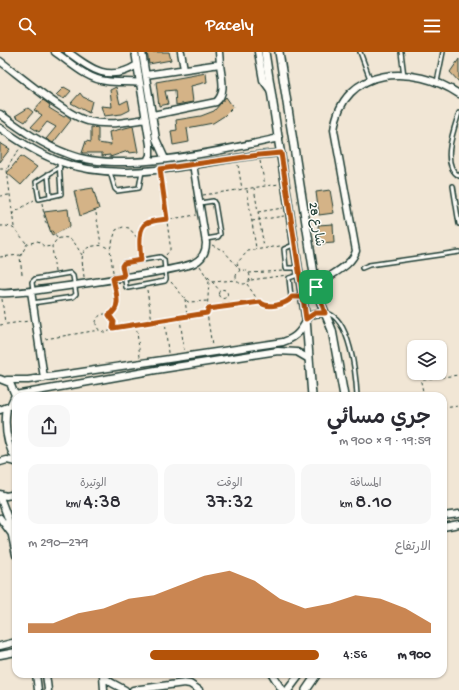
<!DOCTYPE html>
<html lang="ar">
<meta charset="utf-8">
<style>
:root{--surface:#fff;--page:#f7f7f7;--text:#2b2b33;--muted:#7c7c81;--accent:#b45309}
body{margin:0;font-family:"Gochi Hand","Playpen Sans Arabic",sans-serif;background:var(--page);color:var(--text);direction:rtl;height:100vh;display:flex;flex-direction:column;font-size:15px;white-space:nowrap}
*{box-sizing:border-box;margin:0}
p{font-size:13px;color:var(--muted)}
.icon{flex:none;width:22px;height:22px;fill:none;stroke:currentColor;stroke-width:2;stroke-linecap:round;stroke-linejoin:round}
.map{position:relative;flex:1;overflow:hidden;direction:ltr}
.sheet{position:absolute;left:12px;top:340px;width:435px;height:286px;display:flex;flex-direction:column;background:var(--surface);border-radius:12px;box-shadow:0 1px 3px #0004;direction:rtl}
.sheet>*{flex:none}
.controls{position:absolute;left:407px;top:288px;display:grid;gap:8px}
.controls a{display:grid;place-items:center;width:40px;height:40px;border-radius:8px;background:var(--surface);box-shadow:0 1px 3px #0004;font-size:20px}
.pin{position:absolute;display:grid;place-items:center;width:34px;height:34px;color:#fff;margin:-17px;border-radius:8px;box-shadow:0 2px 6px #0006}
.round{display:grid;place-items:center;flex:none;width:42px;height:42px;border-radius:12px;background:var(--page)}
.summary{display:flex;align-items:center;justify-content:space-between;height:68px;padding:0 16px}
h1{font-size:22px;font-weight:600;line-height:30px}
.stats{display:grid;grid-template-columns:repeat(3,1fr);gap:6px;height:68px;padding:4px 16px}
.stats div{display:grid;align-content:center;border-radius:10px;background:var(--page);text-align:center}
.stats b{font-size:20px;font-weight:600}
.stats small{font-size:11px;font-weight:400}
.stats p{font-size:11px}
.chart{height:112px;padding:8px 16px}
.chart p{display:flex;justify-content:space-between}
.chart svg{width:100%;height:72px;margin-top:4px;fill:var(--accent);opacity:.7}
ul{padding:0 16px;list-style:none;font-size:13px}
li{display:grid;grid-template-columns:64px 48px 1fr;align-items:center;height:30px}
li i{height:10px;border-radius:5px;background:var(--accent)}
header{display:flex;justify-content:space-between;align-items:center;height:52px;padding:0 16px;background:var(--accent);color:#fff;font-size:18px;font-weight:600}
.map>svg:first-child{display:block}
.building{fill:#d4b387;stroke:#1f3d34}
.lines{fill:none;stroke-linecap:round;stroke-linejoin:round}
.service-casing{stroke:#1f3d34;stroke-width:6}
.minor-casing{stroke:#1f3d34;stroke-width:9}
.tertiary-casing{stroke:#1f3d34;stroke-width:10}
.path{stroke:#1f3d34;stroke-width:1;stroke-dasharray:3 3;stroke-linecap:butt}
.service{stroke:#fdfcf7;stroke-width:3}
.minor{stroke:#fdfcf7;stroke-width:6}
.tertiary{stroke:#fdfcf7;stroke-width:7}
.route-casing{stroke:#fff;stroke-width:8}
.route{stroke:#b45309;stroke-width:5}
.labels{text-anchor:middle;stroke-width:3;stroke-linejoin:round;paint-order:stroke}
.street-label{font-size:13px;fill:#1f3d34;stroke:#fdfcf7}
</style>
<header><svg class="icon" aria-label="menu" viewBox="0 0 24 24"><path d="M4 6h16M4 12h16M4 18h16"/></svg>Pacely<svg class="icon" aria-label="search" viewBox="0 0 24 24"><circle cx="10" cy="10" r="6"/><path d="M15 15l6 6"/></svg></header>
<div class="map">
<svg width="459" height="638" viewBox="0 0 459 638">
<rect width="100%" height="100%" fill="#f1e6d5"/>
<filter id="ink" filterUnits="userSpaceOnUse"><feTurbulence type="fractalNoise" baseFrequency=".025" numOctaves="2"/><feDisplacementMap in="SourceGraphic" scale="8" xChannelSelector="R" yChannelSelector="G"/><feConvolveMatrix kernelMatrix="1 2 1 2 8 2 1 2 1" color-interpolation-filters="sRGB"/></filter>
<g filter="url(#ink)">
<!-- building -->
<path class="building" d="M147,0H169L171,8L149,12Z
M459,7V30L450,20Z
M206,21L207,30L191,34L193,50L176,53L175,38L165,39L168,52L159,54L156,30Z
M64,35L71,39L64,47L56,43Z
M116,35L120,52L128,48L130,58L122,62L104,64L101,54L112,55L110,38Z
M80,41L83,45L92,49L89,61L71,51Z
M226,45L233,55L224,64L213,71L187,76L189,90L173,93L171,79L177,78L176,68L201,64L214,59Z
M43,48L50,53L49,56L64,65L66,64L71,68L53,91L46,87L56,75L47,70L39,80L31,75L42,63L34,58Z
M28,56L33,60L25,70L15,64Z
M133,74L138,100L129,101L128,99L110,105V103L102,104V101H82L86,89L91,90V75L98,76V91L111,93L109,80Z
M0,91L10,97L0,110Z
M21,104L37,115L21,133L7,121Z
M93,136L99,157L80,164L74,139Z
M330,138L334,161L319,163L316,140Z
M68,157L70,174L52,184L44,160Z
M333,172L334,191L320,192L318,173Z"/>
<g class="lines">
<defs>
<path id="service" d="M360,0L370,27
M401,0L404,24
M437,30L443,0
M459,61C454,77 440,113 459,124
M59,109L61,142L39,147L36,130L60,115
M110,120L115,137L117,139L139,136L142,119
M48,122L50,145
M453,134L459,172
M200,151L213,149L215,152L220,182L218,185L206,187
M293,193L284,197L286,216H299
M160,205L164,208L166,227L165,229L128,236L126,235L123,214L124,211Z
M362,216L369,213L459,200
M298,223L289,226L291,245H302
M32,251L73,245L76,242L73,224L70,221L35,227L32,230L33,238
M326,261C350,265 356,323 357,344"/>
<path id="minor" d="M55,0C71,11 87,27 106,29C118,31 129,29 140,31
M68,0C91,17 109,31 137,13
M135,0L150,93V103L147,109
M142,0L156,87L165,107
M181,0L184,17
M258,0L263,28L271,39
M0,9C19,23 67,64 88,69C107,74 127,70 146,67
M146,23L220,12L219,0
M0,62C22,78 43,93 68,102C120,123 224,98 279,86
M153,63L216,50C227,41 221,24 220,12
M0,76C19,89 37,101 58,109C130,136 207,105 281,101
M316,235C327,223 351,216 356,199L334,78C342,13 415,12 459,42
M31,239L44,326
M0,241C11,244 182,218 194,211C202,207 206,200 206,191L193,112
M0,327L10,331L15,343L10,354L0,358
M7,328H28L283,290C289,288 295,285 299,280C310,268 304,261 325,261
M15,343L156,318L278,299L297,300L309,307
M7,356C4,374 6,391 16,408
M0,410L7,408L16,410
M0,442L6,444L16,442
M0,445L9,469L16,503
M443,464L459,462
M0,466L11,481
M443,475L459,472
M0,594L16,590
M0,603L16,600
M36,622L38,638
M46,622L48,638
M272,622L282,638
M103,624L112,631L125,638
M103,624L104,638
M133,638L184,631L190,632L199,638"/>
<path id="tertiary" d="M265,0L306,267L312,344
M279,0L317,241L332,278L344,344
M288,638L300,622
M306,638L317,622"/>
</defs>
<!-- service casing -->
<use href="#service" class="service-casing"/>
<!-- minor casing -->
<use href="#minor" class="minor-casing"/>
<!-- tertiary casing -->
<use href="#tertiary" class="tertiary-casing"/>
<!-- path -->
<path class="path" d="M260,109L265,133
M238,113L242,137
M0,117H7
M161,124L170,192V198L166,203
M254,136L264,195
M247,138L256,196
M203,143L279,132
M0,144L9,143
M42,151L45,169L57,186
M258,160L283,156
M96,161L101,192
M12,162L34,148
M252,169L284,164
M0,174C16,173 17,180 26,191
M14,175L7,118L10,111L20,96
M212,193L224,199L237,214
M140,204L139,188L146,171L196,163
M0,205L20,203
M200,214L209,229L207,261L212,294
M236 225a7 7 0 1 1 14 0a7 7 0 1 1-14 0Z
M240,219L237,211L248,199L280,194
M55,220L52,194L57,187C73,182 74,191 82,203
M113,220L110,197L116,178L123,175L129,176L139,188
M249,221L283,219
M22,222L20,205L27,192L38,189L45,195L52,194
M84,225C83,212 77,196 94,194C100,193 104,193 109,197
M208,225L220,239
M251,228L287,223
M171,230L188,250L208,249
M212,230L236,228
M247,232L257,247L264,253L289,249
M218.5 242a4.5 4.5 0 1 1 9 0a4.5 4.5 0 1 1-9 0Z
M147,238L152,269
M2,247L5,271
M185,247L187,264
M209,257L259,250
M96 271a9 9 0 1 1 18 0a9 9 0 1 1-18 0Z
M109,263C121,257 116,244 115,233
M180,266L184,298
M165,268L168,301
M136,272L140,305
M0,273L29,269
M113,275L207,261
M45,287L99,278
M424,344L421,330L424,327L459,323
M443,356L459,354"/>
<!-- service -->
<use href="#service" class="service"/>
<!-- minor -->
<use href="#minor" class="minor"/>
<!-- tertiary -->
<use href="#tertiary" class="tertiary"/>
</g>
</g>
<g class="lines" filter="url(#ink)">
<defs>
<path id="route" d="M316,235L312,241L303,245L281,101L259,103L160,117L167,167C161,168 153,168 147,171C137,175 140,199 141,208L124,211L122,214L124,224L113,226C115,238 123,256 109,263L114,270L113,276L207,261L208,257L260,250C267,257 286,253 292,245H303L306,267L315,261H325L316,235"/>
</defs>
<!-- route casing -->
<use href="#route" class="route-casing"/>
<!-- route -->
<use href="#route" class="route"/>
</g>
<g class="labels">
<!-- street labels -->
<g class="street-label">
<text transform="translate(318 172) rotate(81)" y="5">شارع 28</text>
</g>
</g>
</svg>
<div class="controls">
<a><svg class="icon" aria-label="layers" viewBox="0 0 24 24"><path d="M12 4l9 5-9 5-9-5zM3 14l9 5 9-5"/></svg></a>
</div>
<div class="pin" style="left:316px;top:235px;background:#1e9e55"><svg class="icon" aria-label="arrive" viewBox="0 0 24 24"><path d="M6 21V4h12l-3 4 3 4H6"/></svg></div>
<section class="sheet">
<div class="summary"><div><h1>جري مسائي</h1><p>19:59 · 9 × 900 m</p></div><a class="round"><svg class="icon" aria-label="share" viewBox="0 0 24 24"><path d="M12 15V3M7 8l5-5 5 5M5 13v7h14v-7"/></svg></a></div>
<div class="stats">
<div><p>المسافة</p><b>8.10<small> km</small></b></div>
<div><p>الوقت</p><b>37:32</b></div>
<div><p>الوتيرة</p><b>4:38<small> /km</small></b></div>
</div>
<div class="chart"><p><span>الارتفاع</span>279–290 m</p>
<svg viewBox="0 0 160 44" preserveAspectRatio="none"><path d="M0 44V38L10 38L20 32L30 29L40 23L50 21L60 15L70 9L80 6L90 12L100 23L110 29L120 26L130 21L140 23L150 29L160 38V44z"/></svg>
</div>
<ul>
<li><b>900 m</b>4:56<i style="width:58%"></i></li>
</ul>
</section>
</div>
